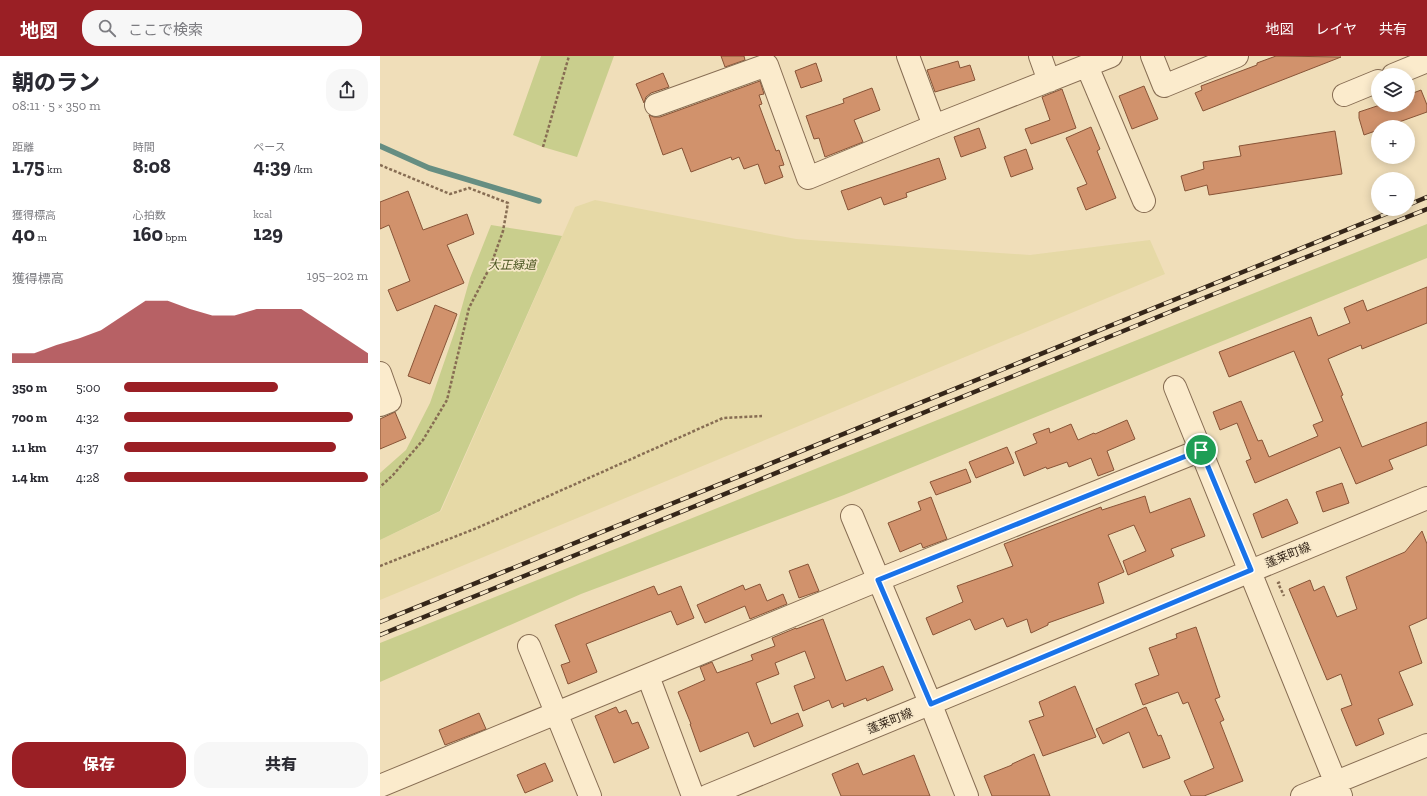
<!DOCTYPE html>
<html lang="ja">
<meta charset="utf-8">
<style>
:root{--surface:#fff;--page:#f7f7f7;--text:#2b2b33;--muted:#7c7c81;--accent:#9a1f25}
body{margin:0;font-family:"Zilla Slab","Noto Sans JP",serif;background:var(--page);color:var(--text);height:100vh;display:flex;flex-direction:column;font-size:15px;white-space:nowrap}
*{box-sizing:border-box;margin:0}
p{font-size:13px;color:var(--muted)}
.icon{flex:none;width:22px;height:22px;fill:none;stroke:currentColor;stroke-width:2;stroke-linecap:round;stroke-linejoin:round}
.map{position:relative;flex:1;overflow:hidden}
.drawer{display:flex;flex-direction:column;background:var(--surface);width:380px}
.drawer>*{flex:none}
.buttons{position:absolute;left:991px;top:12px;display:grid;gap:8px}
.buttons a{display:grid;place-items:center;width:44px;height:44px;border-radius:50%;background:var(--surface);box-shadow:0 2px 10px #0003;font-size:20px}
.pin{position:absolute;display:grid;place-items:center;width:34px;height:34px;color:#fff;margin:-17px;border:2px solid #fff;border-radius:50%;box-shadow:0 1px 4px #0007}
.round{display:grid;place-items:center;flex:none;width:42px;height:42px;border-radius:16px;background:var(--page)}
.headline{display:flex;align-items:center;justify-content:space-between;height:68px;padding:0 12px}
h1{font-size:22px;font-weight:800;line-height:30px}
.metrics{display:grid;grid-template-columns:repeat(3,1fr);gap:6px;height:68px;padding:4px 12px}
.metrics div{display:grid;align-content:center}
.metrics b{font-size:20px;font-weight:800}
.metrics small{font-size:11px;font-weight:400}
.metrics p{font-size:11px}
.chart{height:112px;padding:8px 12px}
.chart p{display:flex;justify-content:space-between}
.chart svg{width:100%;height:72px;margin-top:4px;fill:var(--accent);opacity:.7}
.cta{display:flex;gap:8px;margin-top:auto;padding:8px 12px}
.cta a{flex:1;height:46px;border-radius:16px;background:var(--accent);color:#fff;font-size:16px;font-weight:800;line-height:46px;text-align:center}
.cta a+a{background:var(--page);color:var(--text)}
ul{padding:0 12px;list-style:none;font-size:13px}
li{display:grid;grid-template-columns:64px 48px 1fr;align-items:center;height:30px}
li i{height:10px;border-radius:5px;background:var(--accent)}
header{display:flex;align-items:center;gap:24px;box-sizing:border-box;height:56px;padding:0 20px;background:var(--accent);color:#fff}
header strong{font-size:19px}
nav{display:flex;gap:22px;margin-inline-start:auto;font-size:14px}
.search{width:280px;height:36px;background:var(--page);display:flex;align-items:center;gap:10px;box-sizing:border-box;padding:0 14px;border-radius:16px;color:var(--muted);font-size:15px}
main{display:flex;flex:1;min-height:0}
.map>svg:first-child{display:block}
.farmland{fill:#e6d9a6}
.green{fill:#c9ce8d}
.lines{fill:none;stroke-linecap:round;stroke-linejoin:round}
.stream{stroke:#668e82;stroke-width:5.5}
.building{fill:#d1926c;stroke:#885437}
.minor-casing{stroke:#876d53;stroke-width:24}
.path{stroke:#876d53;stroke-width:2.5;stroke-dasharray:3 2;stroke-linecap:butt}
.minor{stroke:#fbebcc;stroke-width:22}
.rail-casing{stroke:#352619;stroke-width:4.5}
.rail{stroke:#f7e8c9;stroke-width:3;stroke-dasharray:9;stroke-linecap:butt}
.route-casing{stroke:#fff;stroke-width:8}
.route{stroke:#1a73e8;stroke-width:5}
.labels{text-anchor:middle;stroke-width:3.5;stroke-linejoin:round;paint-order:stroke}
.park-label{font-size:12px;font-style:italic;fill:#48531e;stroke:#f7e8c9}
.street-label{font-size:12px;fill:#352619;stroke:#f7e8c9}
</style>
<header>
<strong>地図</strong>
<div class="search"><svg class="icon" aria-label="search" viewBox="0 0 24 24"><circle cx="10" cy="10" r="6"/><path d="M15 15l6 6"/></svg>ここで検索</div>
<nav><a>地図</a><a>レイヤ</a><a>共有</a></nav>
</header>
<main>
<section class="drawer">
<div class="headline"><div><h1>朝のラン</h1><p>08:11 · 5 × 350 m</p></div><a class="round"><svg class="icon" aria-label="share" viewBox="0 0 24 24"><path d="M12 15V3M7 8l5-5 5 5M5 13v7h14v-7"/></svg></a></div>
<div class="metrics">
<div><p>距離</p><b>1.75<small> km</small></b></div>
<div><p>時間</p><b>8:08</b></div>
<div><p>ペース</p><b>4:39<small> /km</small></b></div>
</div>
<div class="metrics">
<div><p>獲得標高</p><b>40<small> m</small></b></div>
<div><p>心拍数</p><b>160<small> bpm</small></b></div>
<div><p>kcal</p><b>129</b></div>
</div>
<div class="chart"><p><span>獲得標高</span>195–202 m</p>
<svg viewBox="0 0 160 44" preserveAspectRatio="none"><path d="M0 44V38L10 38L20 33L30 29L40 24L50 15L60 6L70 6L80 11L90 15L100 15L110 11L120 11L130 11L140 20L150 29L160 38V44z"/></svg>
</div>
<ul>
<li><b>350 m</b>5:00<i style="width:63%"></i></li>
<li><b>700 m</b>4:32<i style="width:94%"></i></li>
<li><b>1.1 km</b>4:37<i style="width:87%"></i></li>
<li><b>1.4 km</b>4:28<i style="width:100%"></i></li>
</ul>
<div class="cta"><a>保存</a><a>共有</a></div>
</section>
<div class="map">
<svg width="1047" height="740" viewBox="0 0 1047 740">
<rect width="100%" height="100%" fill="#f0deb9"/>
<!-- farmland -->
<path class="farmland" d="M215,144L416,183L650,199L770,184L785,218L0,544V484L61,455L195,151Z"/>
<!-- green -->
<path class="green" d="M161,0H234L197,101L163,91L133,79Z
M1047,168V202L464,439L201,538L0,626V587Z
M111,169L182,180L60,455L0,484V417L26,394L50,347L76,272L90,222Z"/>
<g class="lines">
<!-- stream -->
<path class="stream" d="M0,90L49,112L159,145"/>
</g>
<!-- building -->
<path class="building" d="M341,0H364L365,4L345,11Z
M896,0L961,1L823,55L815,37L822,34L821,30L877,9V7Z
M578,5L580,12L590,9L595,24L555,36L547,14Z
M436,7L442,25L421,32L415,15Z
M283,17L289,31L271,37L266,41L264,47L256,28Z
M380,25L384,38L379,39L382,48L379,49L396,95L399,94L404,109L399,110L403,121L385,128L378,108L364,113L359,101L352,104L351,101L311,116L302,92L283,99L269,59L274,61H280Z
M764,30L778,63L752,73L739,40Z
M492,32L500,54L474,64L483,86L445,101L439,82L434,83L426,60L464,47L463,43Z
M682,33L696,72L651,88L645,73L670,64L662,41Z
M1041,34L1047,49V56L1005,71H998V74L984,79L979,62V56L1000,49H1028V39Z
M711,71L720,93L717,95L736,142L706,154L697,132L707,128L686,82Z
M599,72L606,92L581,101L574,81Z
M955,75L962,118L829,139L827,129L805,135L801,120L824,113L823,106L861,100L859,90Z
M646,93L653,113L631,121L624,101Z
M559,102L566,123L526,137L527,141L504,149L501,141L468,154L461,135Z
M28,135L43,174L87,158L94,178L67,189L84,227L17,255L8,234L30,225L9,169L0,173V146Z
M1047,231V267L982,293L981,289L948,303L963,339L961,340L982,391L1047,366V389L1009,404L1013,413L976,428L960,391L875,427L866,405L871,403L857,367L840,374L833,356L861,345L878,385L882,384L889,401L938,380L933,369L943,365L914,295L849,321L839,296L931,261L938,280L970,267L964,252L983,244L987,255Z
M55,249L77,258L50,328L28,320Z
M15,356L26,382L0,393V363Z
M747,364L755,383L727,395L734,414L718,420L711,402L689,411L687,406L667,413L666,411L644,420L635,396L657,387L653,378L669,372L670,377L691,368L698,384L714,377L715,378Z
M627,391L634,407L596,422L589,406Z
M586,413L591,426L556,439L550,426Z
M962,427L969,447L943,456L936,436Z
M765,440L770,457L810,442L825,480L791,493L794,500L748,519L743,505L766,495L754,469L728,479L744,516L718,527L724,547L668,567V569L651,577L647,563L627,571L623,562L595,574L590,563L553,579L546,562L583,546L577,530L633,510L624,488L721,451L722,454Z
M551,441L567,483L543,492L541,487L520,496L508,467L541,454L538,446Z
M907,443L918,467L882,482L873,458Z
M1042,475L1047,488V562L1029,570L1042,607L1019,616L1033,649L998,663L1004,678L976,690L961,653L972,649L961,618L947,624L909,533L930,524L934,535L944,530L957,561L977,553L966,521L1025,496Z
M428,508L439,535L419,542L409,515Z
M380,528L387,545L403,538L407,548L370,563L365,550L325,567L317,549L363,529L365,534Z
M274,530L278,539L301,530L314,562L297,569L291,555L206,588L217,616L188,628L181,609L190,606L175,569Z
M443,563L466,625L503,610L513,634L487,645L486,642L464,651L463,647L452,652L449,644L423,655L414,630L435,622L425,595L395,607L399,618L376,627L391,668L418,657L423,670L374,691L368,676L320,696L310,668H311L298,636L325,624L320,611L332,606L337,617L373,604L371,599L395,590L392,582L416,572V573Z
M816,571L840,641L835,643L844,664L840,666L863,725L824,740H811L804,725L834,712L808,646L803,648L798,636L763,649L755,628L779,619L769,592L797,582L796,578Z
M695,630L716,681L663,700L649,665L664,660L659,646Z
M236,651L239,657L246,654L252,668L258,666L269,692L234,707L215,660Z
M766,651L778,680L781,679L790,702L763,712L749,676L723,688L716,673Z
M99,657L106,673L65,689L59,674Z
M654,698L670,740H612L604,720L632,709V708Z
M534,699L550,740H461L452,718L478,707L483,719Z
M165,707L173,725L145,737L137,719Z"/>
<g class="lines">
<defs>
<path id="minor" d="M528,0L554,70
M660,0L669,25
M772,0L784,30L857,0
M707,10L764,145
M1013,19L1047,5
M964,39L998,25
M276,49L387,9L428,122L554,70L731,0
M0,317L10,345L0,349
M795,331L961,740
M472,460L551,649L587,740
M149,590L210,740
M268,620L313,740
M0,730L498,524L821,394
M327,740L1047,442
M922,740L1047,689"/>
</defs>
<!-- minor casing -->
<use href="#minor" class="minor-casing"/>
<!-- path -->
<path class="path" d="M163,91L189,0
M0,109L70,138L89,132L128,147L123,175L111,209L89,252L67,344L43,384L13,419L0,431
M0,510L97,472L343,362L382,360
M900,526L898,527L904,540"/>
<!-- minor -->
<use href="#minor" class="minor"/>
<defs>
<path id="rail" d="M1028,149L1047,141
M0,566L1018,153
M0,579L829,240L1047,153"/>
</defs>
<!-- rail casing -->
<use href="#rail" class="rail-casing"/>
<!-- rail -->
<use href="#rail" class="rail"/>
</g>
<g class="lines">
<defs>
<path id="route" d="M821,394L871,514L551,648L498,524Z"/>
</defs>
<!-- route casing -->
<use href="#route" class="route-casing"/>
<!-- route -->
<use href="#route" class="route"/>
</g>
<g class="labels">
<!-- park labels -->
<g class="park-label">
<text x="132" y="213">大正緑道</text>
</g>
<!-- street labels -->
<g class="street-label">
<text transform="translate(908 499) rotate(-22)" y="4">蓬莱町線</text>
<text transform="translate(510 665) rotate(-22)" y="4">蓬莱町線</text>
</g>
</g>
</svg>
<div class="buttons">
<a><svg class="icon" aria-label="layers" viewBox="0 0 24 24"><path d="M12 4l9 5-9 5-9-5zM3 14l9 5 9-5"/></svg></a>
<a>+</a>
<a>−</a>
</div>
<div class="pin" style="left:821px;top:394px;background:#1e9e55"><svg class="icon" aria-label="arrive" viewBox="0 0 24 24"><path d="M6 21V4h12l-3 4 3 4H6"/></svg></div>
</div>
</main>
